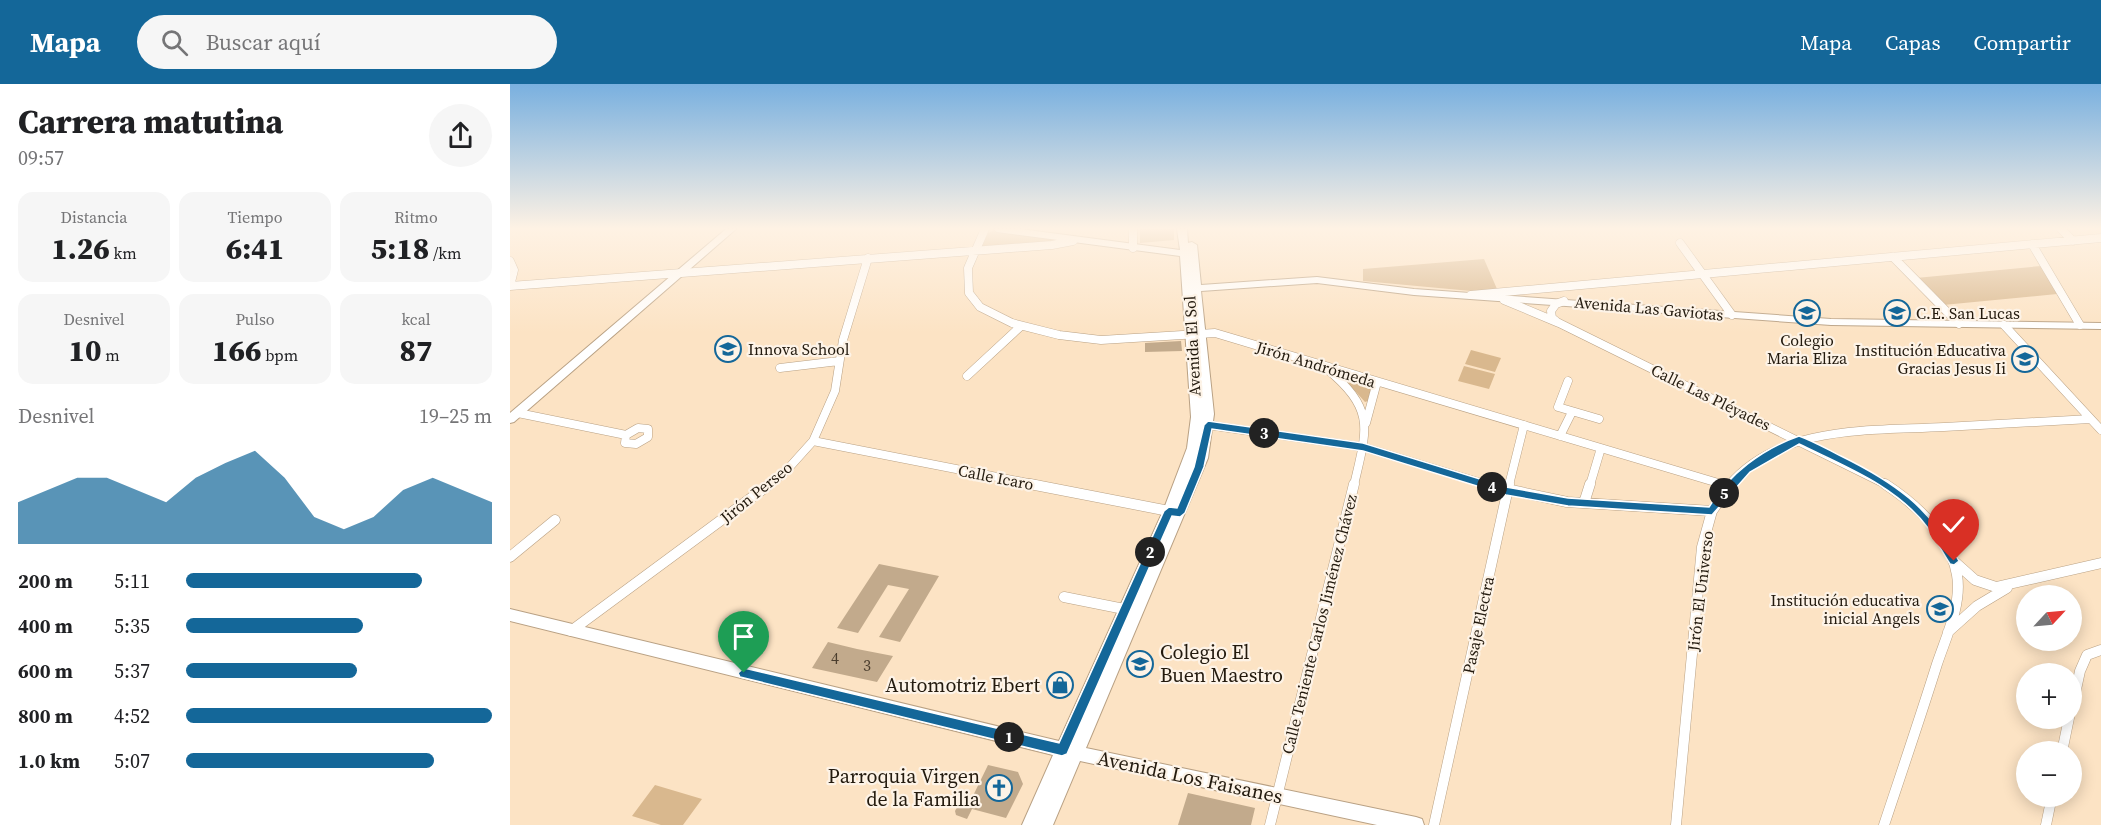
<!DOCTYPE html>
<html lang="es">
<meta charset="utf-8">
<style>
:root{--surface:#fff;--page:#f6f6f6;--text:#202124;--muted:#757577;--accent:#146799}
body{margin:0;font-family:"Source Serif 4",serif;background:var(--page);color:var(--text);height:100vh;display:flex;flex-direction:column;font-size:22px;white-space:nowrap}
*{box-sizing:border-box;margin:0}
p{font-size:20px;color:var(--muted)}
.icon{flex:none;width:33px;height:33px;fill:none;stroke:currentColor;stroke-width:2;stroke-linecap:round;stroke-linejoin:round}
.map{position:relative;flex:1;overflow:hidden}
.panel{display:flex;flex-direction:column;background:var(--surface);width:510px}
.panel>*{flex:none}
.needle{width:39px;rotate:64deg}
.fabs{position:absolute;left:1506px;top:501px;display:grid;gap:12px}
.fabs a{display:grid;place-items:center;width:66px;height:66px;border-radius:50%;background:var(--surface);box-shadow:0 3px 15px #0003;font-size:30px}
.pin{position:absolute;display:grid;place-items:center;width:51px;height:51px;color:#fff;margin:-62px -26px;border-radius:50% 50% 50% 0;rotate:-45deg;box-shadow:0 0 6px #0007}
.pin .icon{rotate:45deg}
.km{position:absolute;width:30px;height:30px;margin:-15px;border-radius:50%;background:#222;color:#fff;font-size:16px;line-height:30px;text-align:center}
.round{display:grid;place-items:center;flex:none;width:63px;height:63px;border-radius:32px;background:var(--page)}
.head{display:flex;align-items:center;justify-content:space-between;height:102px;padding:0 18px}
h1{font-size:33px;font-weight:800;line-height:45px}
.stats{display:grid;grid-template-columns:repeat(3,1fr);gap:9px;height:102px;padding:6px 18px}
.stats div{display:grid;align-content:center;border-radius:15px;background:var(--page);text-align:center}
.stats b{font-size:30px;font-weight:800}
.stats small{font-size:16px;font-weight:400}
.stats p{font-size:16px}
.chart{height:168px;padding:12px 18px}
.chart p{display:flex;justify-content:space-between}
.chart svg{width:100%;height:108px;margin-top:6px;fill:var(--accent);opacity:.7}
ul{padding:0 18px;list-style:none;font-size:20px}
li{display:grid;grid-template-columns:96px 72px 1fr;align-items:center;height:45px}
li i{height:15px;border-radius:8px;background:var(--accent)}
header{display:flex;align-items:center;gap:36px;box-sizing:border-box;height:84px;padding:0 30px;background:var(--accent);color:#fff}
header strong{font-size:28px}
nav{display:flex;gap:33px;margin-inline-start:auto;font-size:21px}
.search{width:420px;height:54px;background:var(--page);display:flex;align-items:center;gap:15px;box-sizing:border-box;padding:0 21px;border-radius:33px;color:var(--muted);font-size:22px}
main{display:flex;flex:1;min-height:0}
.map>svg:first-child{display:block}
.green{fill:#d9b88e}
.building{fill:#c2aa8c}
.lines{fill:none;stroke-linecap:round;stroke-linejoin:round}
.street-far1-casing{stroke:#b9a184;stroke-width:9}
.street-casing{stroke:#b9a184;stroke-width:11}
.secondary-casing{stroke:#b9a184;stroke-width:2}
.street-far1{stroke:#fff;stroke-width:8}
.street{stroke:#fff;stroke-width:10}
.secondary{fill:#fff;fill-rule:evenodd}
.route{fill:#146799;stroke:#fff;stroke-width:1.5}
.labels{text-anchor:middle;stroke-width:4.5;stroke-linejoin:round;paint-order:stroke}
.street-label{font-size:16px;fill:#231a0e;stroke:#fdf3e7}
.poi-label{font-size:16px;fill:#231a0e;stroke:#fdf3e7;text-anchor:start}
.near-number-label{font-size:16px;fill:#4b3e2e}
.near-poi-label{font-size:20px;fill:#231a0e;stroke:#fdf3e7;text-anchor:end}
.near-street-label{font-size:20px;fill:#231a0e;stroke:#fdf3e7}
</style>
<header>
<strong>Mapa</strong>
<div class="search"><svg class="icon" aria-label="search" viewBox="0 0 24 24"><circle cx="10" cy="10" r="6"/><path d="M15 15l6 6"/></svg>Buscar aquí</div>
<nav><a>Mapa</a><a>Capas</a><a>Compartir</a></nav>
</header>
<main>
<section class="panel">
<div class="head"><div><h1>Carrera matutina</h1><p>09:57</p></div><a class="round"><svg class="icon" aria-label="share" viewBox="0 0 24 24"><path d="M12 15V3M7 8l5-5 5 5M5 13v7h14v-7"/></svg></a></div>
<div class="stats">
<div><p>Distancia</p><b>1.26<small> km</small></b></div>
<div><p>Tiempo</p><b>6:41</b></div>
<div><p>Ritmo</p><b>5:18<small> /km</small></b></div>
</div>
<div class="stats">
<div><p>Desnivel</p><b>10<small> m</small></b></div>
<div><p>Pulso</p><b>166<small> bpm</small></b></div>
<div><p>kcal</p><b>87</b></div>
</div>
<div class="chart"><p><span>Desnivel</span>19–25 m</p>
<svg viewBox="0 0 160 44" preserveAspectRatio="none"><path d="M0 44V27L10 22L20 17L30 17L40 22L50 27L60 17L70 11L80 6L90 17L100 33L110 38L120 33L130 22L140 17L150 22L160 27V44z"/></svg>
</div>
<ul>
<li><b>200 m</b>5:11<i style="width:77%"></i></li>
<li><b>400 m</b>5:35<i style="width:58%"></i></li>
<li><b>600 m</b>5:37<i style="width:56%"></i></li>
<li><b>800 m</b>4:52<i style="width:100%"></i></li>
<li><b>1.0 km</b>5:07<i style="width:81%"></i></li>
</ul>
</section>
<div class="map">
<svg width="1591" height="741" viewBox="0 0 1591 741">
<rect width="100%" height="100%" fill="#fce3c4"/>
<!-- green -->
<path class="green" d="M630,145H664V156L630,159Z
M482,147L544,156V157L472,162L478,149Z
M974,175L987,205L961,207L853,197V185Z
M1531,182L1547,210L1433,221L1406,194Z
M961,266L991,274L985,288L955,280Z
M954,282L985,290L979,305L948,297Z
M829,289L862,300L858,317L855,318Z
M145,701L192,715L173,741H151L122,732Z"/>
<!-- building -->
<path class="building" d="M671,257L672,267L635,268V259Z
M369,480L429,492L390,558L369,553L399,505L378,501L348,549L327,544Z
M318,558L347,565L383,572L367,598L302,584Z
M478,681L508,688L513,700L496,734L462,725L457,735L446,731L445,727L451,716L460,718Z
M678,709L745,724L741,741H668Z"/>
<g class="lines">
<defs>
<path id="street-far1" d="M475,145L458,184L459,209L470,223L502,239L549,251L591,256L705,249L1215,401
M623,145V164
M1551,145L1563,157
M1170,159L1222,231
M1522,160L1570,241
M1383,173L1449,240
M0,177L4,186L0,202
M0,202L542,161L563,157
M961,211L1591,154
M994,216L1049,239L1377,401
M1046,237L1042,234L1041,227L1046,220L1054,217
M1494,241L1591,346
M270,284L329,277
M817,285C866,326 857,345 844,401
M457,292L511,242
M1058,297L1048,323L1089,335
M8,329L116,351
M856,339L867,298
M698,341L853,363L978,401
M128,344L138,345V353L126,360L115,359L116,351Z
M1050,352L1062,328
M303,357L528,401
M259,401L276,387L303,357L325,307L333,256L358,174
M999,401L1014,341
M1080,401L1091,364
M1219,401C1271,340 1362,347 1434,343C1482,340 1531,338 1580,335"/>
<path id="street" d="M520,400L664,428
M973,400L1057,418L1202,427
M1210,400L1221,403
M1074,419L1080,400
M0,473L45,436
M1446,479L1465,496L1486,503L1591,479
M554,513L614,525
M61,547L260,400
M1438,548L1467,522L1497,504
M1562,624L1570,587L1577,571L1591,566
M1552,668L1559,634
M760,741L844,400
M924,741L999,400
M1166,741L1192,463L1202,427L1221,400
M1374,741C1392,687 1410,634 1427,580C1436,553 1452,520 1447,491C1440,451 1407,421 1375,400
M1536,741L1542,712"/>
<path id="secondary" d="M216,145H226L4,338L0,339V329Z
M483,145H510L670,166L667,145H677L678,159L682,158L687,161L691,201L807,193L904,205L1321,235L1591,239V245L1321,241L904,211L807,199L691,207L704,330L698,374L576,664L906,733L912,735L914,741H867L570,677L543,741H512L543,671L0,537V525L549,657L653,427L677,364L681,333L670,172L487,148Z"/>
</defs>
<!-- street-far1 casing -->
<use href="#street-far1" class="street-far1-casing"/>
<!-- street casing -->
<use href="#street" class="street-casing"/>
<!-- secondary casing -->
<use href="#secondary" class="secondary-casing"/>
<!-- street-far1 -->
<use href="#street-far1" class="street-far1"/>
<!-- street -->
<use href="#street" class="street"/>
<!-- secondary -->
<use href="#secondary" class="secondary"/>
</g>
<!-- sky -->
<linearGradient id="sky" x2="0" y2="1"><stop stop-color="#79b0df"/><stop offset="0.58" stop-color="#fef2e4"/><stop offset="1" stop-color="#fef2e4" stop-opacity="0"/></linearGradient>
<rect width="1591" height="249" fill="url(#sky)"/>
<!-- route -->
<path class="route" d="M698,337L853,359L996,403L1058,414L1199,423C1219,390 1252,365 1289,352C1303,357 1317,365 1331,372C1384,398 1420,423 1449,477L1444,481L1440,480C1432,468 1426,455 1418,444C1387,402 1334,382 1289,360L1240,388L1202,431L1058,422L996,411L853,367L702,345L694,383L675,429L670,433L662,432L557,670L552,672L230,593L228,589L234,584L549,659L654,427L659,423L667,424L684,383L694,341Z"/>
<!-- icons -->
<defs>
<symbol id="school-ring" viewBox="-11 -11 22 22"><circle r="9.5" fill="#fdf3e7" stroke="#146799" stroke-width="1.5"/><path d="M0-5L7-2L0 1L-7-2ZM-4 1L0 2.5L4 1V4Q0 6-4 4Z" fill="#146799"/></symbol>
<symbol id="university-ring" viewBox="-11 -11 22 22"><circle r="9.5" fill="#fdf3e7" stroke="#146799" stroke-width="1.5"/><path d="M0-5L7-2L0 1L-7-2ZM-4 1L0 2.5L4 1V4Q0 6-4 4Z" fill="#146799"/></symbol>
<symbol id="shop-ring" viewBox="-11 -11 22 22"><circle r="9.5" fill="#fdf3e7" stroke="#146799" stroke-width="1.5"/><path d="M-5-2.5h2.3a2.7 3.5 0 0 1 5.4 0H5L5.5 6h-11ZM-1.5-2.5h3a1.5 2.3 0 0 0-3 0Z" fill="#146799"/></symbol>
<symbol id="church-ring" viewBox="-11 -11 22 22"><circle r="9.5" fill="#fdf3e7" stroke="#146799" stroke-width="1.5"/><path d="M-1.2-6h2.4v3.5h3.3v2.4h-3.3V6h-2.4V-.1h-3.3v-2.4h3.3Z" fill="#146799"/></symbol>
</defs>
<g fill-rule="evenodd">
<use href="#school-ring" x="1282" y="214" width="30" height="30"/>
<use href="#university-ring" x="1372" y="214" width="30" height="30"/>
<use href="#school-ring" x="203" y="250" width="30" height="30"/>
<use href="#school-ring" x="1500" y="260" width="30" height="30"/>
<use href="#school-ring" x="1415" y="510" width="30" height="30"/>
<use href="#university-ring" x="615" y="565" width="30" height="30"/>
<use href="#shop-ring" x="535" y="586" width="30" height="30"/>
<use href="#church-ring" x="474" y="689" width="30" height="30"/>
</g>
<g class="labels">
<!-- street labels -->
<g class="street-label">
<text transform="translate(1139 224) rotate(5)" y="6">Avenida Las Gaviotas</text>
<text transform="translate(682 262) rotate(-93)" y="6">Avenida El Sol</text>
<text transform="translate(806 280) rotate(17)" y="6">Jirón Andrómeda</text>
<text transform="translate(1201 313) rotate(26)" y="6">Calle Las Pléyades</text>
<text transform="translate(486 393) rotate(11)" y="6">Calle Icaro</text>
<text transform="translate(246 408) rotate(-39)" y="6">Jirón Perseo</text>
<text transform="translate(1190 507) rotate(-83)" y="6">Jirón El Universo</text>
<text transform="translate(809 540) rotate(-76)" y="6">Calle Teniente Carlos Jiménez Chávez</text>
<text transform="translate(968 541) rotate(-78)" y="6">Pasaje Electra</text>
</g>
<!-- poi labels -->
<g class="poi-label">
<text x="1406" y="235">C.E. San Lucas</text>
<text x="1297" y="262" text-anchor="middle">Colegio<tspan x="1297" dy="18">Maria Eliza</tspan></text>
<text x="238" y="271">Innova School</text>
<text x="1496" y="272" text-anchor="end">Institución Educativa<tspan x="1496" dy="18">Gracias Jesus Ii</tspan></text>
<text x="1410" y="522" text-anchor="end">Institución educativa<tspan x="1410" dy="18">inicial Angels</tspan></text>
</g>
<!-- near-number labels -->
<g class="near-number-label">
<text x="325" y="580">4</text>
<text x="357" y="587">3</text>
</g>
<!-- near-poi labels -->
<g class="near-poi-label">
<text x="650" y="575" text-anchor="start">Colegio El<tspan x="650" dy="23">Buen Maestro</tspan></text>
<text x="530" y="608">Automotriz Ebert</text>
<text x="470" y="699">Parroquia Virgen<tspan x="470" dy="23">de la Familia</tspan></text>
</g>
<!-- near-street labels -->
<g class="near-street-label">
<text transform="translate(680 693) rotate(12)" y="7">Avenida Los Faisanes</text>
</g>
</g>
</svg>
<div class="fabs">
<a><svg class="needle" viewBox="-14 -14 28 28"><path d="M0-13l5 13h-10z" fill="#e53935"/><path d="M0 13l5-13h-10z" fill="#757577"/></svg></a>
<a>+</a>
<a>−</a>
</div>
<div class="pin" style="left:234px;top:589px;background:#1e9e55"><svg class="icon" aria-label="arrive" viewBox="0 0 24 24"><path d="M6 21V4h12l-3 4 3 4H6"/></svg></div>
<div class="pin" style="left:1444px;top:477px;background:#d93025"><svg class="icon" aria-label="check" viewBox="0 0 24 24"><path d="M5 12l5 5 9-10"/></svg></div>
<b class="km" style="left:499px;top:653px">1</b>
<b class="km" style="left:640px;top:468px">2</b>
<b class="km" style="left:754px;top:349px">3</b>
<b class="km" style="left:982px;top:403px">4</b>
<b class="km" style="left:1214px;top:409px">5</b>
</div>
</main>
